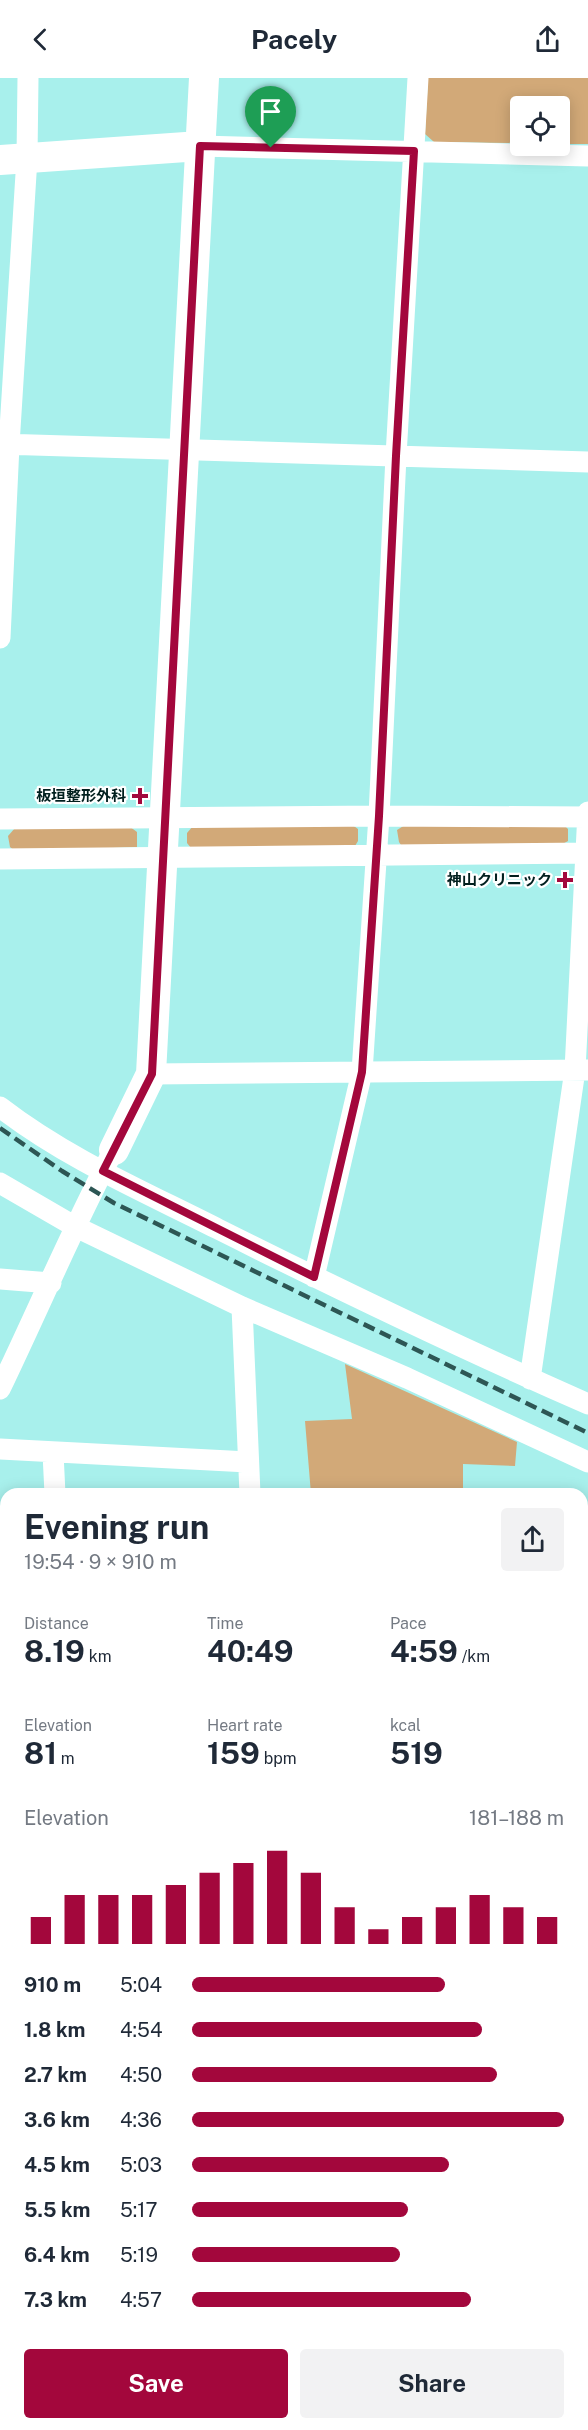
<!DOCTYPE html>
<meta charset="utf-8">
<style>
:root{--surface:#fff;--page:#f2f2f3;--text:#1f2937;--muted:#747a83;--accent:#a3073c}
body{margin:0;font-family:"Public Sans","Noto Sans JP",sans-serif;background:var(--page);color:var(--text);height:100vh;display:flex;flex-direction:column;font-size:22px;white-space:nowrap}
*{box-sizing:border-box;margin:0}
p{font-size:20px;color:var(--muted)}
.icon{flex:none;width:33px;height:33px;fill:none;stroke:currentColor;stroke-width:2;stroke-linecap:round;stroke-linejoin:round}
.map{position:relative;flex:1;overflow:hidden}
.panel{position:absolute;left:0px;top:1410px;width:588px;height:942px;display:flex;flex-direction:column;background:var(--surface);border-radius:18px 18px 0 0;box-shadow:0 3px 15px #0003}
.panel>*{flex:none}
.buttons{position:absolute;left:510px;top:18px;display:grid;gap:12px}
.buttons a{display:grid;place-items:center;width:60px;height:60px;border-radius:6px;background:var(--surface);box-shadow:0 3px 15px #0003;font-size:30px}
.pin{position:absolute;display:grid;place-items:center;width:51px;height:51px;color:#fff;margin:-62px -26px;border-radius:50% 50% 50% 0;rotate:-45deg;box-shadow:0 0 6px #0007}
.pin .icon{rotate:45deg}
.round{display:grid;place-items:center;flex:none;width:63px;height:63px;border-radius:6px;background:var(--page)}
.headline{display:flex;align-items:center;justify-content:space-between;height:102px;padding:0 24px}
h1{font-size:33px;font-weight:700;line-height:45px}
.stats{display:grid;grid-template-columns:repeat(3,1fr);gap:9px;height:102px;padding:6px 24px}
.stats div{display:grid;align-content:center}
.stats b{font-size:30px;font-weight:700}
.stats small{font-size:16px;font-weight:400}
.stats p{font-size:16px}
.chart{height:168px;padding:12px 24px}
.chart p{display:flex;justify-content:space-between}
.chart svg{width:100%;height:108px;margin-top:6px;stroke:var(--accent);stroke-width:6}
.button{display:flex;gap:12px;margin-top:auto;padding:12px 24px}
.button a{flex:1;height:69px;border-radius:6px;background:var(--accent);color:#fff;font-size:24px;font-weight:700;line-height:69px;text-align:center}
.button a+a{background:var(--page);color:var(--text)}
ul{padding:0 24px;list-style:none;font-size:20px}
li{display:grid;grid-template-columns:96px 72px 1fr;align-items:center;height:45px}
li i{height:15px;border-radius:8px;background:var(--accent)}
header{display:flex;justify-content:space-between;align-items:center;height:78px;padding:0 24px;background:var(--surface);font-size:27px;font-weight:700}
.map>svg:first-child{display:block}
.green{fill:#d2a978}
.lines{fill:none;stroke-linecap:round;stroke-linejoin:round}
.lane{stroke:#fff;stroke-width:10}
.street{stroke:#fff;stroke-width:21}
.secondary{stroke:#fff;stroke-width:30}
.highway{stroke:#64aaf7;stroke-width:33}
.rail{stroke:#2d5654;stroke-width:4.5;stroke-dasharray:12 6;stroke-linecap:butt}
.route-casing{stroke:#fff;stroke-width:12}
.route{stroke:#a3073c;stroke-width:8}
.poi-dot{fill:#a3073c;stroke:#fff;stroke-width:2}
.labels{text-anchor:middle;stroke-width:4.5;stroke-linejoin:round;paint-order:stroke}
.poi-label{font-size:15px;font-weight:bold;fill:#011f1e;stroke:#fff;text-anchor:end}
</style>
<header><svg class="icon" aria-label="back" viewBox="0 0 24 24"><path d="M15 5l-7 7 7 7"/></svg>Pacely<svg class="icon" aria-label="share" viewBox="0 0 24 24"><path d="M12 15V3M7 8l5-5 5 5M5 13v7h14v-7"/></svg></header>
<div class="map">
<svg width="588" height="2352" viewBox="0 0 588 2352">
<rect width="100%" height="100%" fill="#a8f0ec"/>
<!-- green -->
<path class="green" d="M428,0H588V66H560V28H520V65L434,64L425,56Z
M351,746L358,751V763L355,768L191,770L187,765V755L193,748Z
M563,746L568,751V763L557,769L403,770L399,764L397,752L405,747Z
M129,748L137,754V769L16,774L10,769L8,758L15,750Z
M345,1286L517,1364L515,1388L463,1386V1416H311L305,1343L352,1341Z"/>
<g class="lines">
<!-- lane -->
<path class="lane" d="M279,2346V2352
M399,2346V2352"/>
<!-- street -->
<path class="street" d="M200,68L588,78
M0,366L588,384
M0,560L9,367L27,80L28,0
M0,741L379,738L588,739
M0,781L588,775
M151,996L587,992
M0,1029C66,1080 143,1113 218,1151C340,1212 463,1271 588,1326
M0,1105L74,1148L242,1229L407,1300L588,1384
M314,1199L362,994L379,738L396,378L418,0
M0,1201L51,1205
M242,1229L250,1416
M530,1301L575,992L588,734
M0,1311C37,1234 70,1156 109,1081
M0,1371L248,1384
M53,1375L55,1416
M582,1471H588
M0,1545H6
M0,1898L6,1899
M582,1935H588
M137,2346L139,2352"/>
<!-- secondary -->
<path class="secondary" d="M0,82L200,68
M114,1072L151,996L204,0
M0,1748H6
M582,1783L588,1784"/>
<!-- highway -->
<path class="highway" d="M0,2059H6
M582,2101H588"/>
<!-- rail -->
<path class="rail" d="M0,1050L62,1093L114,1125L588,1355"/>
</g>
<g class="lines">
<defs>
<path id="route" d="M200,68L414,73L396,378L379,738L362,994L314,1199L103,1093L152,996Z"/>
</defs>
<!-- route casing -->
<use href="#route" class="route-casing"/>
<!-- route -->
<use href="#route" class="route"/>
</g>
<!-- markers -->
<g class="poi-dot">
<path d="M137 709h6v6h6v6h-6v6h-6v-6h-6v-6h6z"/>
<path d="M562 793h6v6h6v6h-6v6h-6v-6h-6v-6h6z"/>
</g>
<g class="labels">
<!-- poi labels -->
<g class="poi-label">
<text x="126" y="723">板垣整形外科</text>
<text x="552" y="807">神山クリニック</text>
</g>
</g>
</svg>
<div class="buttons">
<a><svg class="icon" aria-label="locate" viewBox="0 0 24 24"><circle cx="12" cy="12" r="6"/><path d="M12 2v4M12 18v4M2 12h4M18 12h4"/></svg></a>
</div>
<div class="pin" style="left:271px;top:70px;background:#1e9e55"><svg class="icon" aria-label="arrive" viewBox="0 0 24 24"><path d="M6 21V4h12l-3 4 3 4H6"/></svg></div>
<section class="panel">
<div class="headline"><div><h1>Evening run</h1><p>19:54 · 9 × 910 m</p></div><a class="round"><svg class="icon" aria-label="share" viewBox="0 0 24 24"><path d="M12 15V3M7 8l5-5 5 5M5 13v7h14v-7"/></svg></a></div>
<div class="stats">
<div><p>Distance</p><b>8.19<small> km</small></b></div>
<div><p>Time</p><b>40:49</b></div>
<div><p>Pace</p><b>4:59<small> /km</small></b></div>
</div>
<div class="stats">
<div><p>Elevation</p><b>81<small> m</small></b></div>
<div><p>Heart rate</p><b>159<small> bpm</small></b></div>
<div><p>kcal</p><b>519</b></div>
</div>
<div class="chart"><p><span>Elevation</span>181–188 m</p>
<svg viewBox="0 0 160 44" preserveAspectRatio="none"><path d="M5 44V33M15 44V24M25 44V24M35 44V24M45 44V20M55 44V15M65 44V11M75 44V6M85 44V15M95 44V29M105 44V38M115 44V33M125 44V29M135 44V24M145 44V29M155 44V33"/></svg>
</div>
<ul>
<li><b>910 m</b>5:04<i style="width:68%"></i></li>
<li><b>1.8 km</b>4:54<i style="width:78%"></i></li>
<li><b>2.7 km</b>4:50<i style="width:82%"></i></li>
<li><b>3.6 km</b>4:36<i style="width:100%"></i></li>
<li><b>4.5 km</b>5:03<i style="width:69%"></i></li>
<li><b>5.5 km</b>5:17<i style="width:58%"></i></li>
<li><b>6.4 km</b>5:19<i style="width:56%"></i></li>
<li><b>7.3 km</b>4:57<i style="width:75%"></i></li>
</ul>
<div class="button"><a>Save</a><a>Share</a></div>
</section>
</div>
